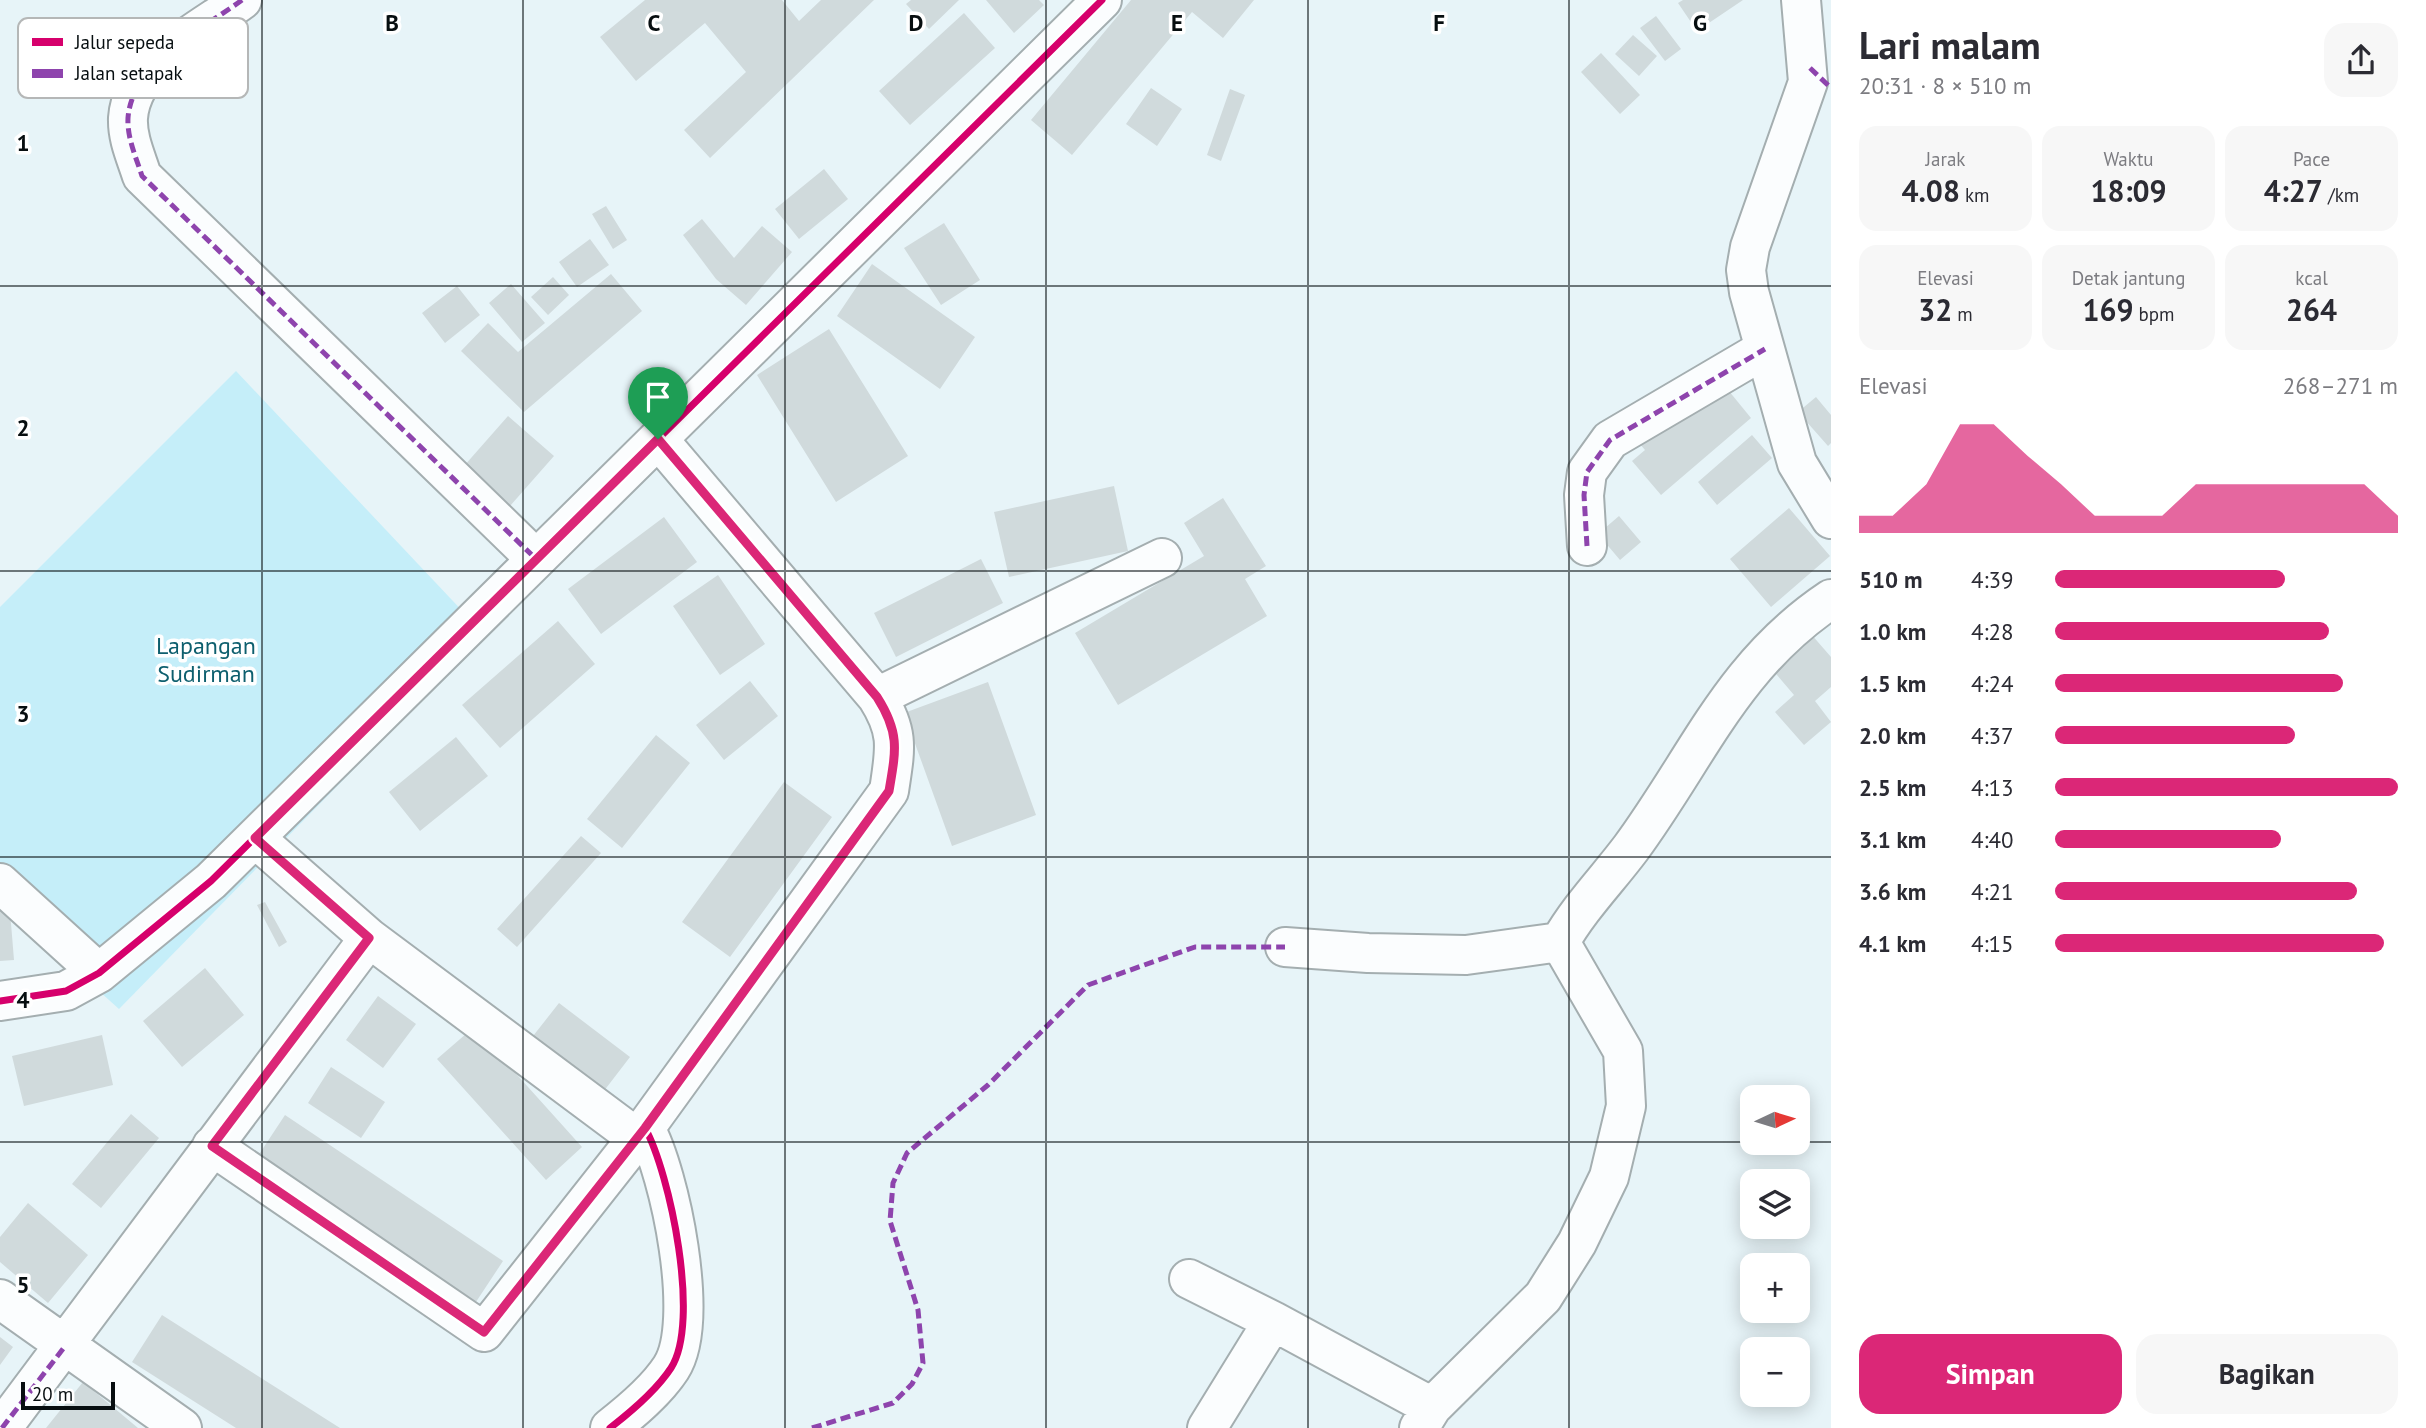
<!DOCTYPE html>
<html lang="id">
<meta charset="utf-8">
<style>
:root{--surface:#fff;--page:#f7f7f7;--text:#2b2b33;--muted:#7c7c81;--accent:#db2777}
body{margin:0;font-family:"PT Sans",sans-serif;background:var(--page);color:var(--text);height:100vh;display:flex;flex-direction:column;font-size:26px;white-space:nowrap}
*{box-sizing:border-box;margin:0}
p{font-size:23px;color:var(--muted)}
.icon{flex:none;width:38px;height:38px;fill:none;stroke:currentColor;stroke-width:2;stroke-linecap:round;stroke-linejoin:round}
.map{position:relative;flex:1;overflow:hidden}
.panel{display:flex;flex-direction:column;background:var(--surface);width:595px}
.panel>*{flex:none}
.needle{width:46px;rotate:86deg}
.tools{position:absolute;left:1740px;top:1085px;display:grid;gap:14px}
.tools a{display:grid;place-items:center;width:70px;height:70px;border-radius:14px;background:var(--surface);box-shadow:0 4px 18px #0003;font-size:35px}
.scale{position:absolute;left:21px;bottom:18px;width:94px;box-sizing:border-box;padding-left:7px;border:4px solid #070e10;border-top:0;font-size:19px;line-height:24px;white-space:nowrap;color:#070e10;-webkit-text-stroke:5px #fff;paint-order:stroke}
.pin{position:absolute;display:grid;place-items:center;width:60px;height:60px;color:#fff;margin:-72px -30px;border-radius:50% 50% 50% 0;rotate:-45deg;box-shadow:0 0 7px #0007}
.pin .icon{rotate:45deg}
.round{display:grid;place-items:center;flex:none;width:74px;height:74px;border-radius:21px;background:var(--page)}
.headline{display:flex;align-items:center;justify-content:space-between;height:119px;padding:0 28px}
h1{font-size:38px;font-weight:700;line-height:52px}
.figures{display:grid;grid-template-columns:repeat(3,1fr);gap:10px;height:119px;padding:7px 28px}
.figures div{display:grid;align-content:center;border-radius:18px;background:var(--page);text-align:center}
.figures b{font-size:30px;font-weight:700}
.figures small{font-size:19px;font-weight:400}
.figures p{font-size:19px}
.chart{height:196px;padding:14px 28px}
.chart p{display:flex;justify-content:space-between}
.chart svg{width:100%;height:126px;margin-top:7px;fill:var(--accent);opacity:.7}
.action{display:flex;gap:14px;margin-top:auto;padding:14px 28px}
.action a{flex:1;height:80px;border-radius:21px;background:var(--accent);color:#fff;font-size:28px;font-weight:700;line-height:80px;text-align:center}
.action a+a{background:var(--page);color:var(--text)}
ul{padding:0 28px;list-style:none;font-size:23px}
li{display:grid;grid-template-columns:112px 84px 1fr;align-items:center;height:52px}
li i{height:18px;border-radius:9px;background:var(--accent)}
main{display:flex;flex:1;min-height:0}
.map>svg:first-child{display:block}
.green{fill:#c5eef9}
.building{fill:#d0dadc}
.lines{fill:none;stroke-linecap:round;stroke-linejoin:round}
.minor-casing{stroke:#a4aeb0;stroke-width:42}
.minor{stroke:#fbfdfe;stroke-width:38}
.quiet{stroke:#8e44ad;stroke-width:5;stroke-dasharray:10 5;stroke-linecap:butt}
.cycleway-casing{stroke:#fff;stroke-width:11}
.cycleway{stroke:#d6006c;stroke-width:7}
.route-casing{stroke:#fff;stroke-width:14}
.route{stroke:#db2777;stroke-width:9}
.grid{fill:none;stroke:#070e10;stroke-width:2;stroke-opacity:0.55}
.labels{text-anchor:middle;stroke-width:7;stroke-linejoin:round;paint-order:stroke}
.park-label{font-size:24px;fill:#0e5f6e;stroke:#fff}
.key{fill:#fff;stroke:#b5b7b7;stroke-width:2}
.key-label{font-size:19px;fill:#070e10}
.grid-label{font-size:23px;text-anchor:middle;font-weight:bold;fill:#070e10;stroke:#fff;stroke-width:7;stroke-linejoin:round;paint-order:stroke}
</style>
<main>
<div class="map">
<svg width="1831" height="1428" viewBox="0 0 1831 1428">
<rect width="100%" height="100%" fill="#e7f4f8"/>
<!-- green -->
<path class="green" d="M236,371L485,635L119,1009L0,902V607Z"/>
<!-- building -->
<path class="building" d="M645,0H782L799,21L821,0H874L710,158L684,130L746,72L705,23L636,81L600,37Z
M911,0H959L929,29L906,4Z
M986,0H1039L1044,5L1014,33Z
M1131,0H1254L1223,38L1192,12L1072,155L1031,120Z
M1683,0H1743L1697,31L1678,3Z
M964,13L995,48L910,125L879,91Z
M1656,16L1681,49L1665,61L1640,28Z
M1633,35L1657,56L1639,76L1615,54Z
M1601,53L1640,95L1620,114L1581,72Z
M1151,88L1182,109L1157,146L1126,124Z
M1230,89L1245,95L1221,161L1207,155Z
M824,169L848,199L799,239L775,209Z
M606,206L627,240L613,249L592,214Z
M702,219L734,258L762,226L792,252L746,305L716,279L683,235Z
M944,223L980,280L941,305L904,248Z
M590,239L609,265L577,287L559,262Z
M872,264L975,337L940,389L837,316Z
M611,274L642,311L524,412L461,351L488,323L518,352Z
M553,277L569,295L548,315L531,297Z
M511,284L545,323L522,342L489,303Z
M457,286L480,315L445,343L422,313Z
M829,329L908,456L836,502L757,375Z
M1724,385L1751,418L1661,495L1632,461L1645,450L1639,443Z
M1816,397L1831,415V443L1828,446L1798,412Z
M508,416L554,456L510,506L464,466Z
M1752,435L1772,458L1717,505L1698,482Z
M1114,486L1128,551L1009,577L994,512Z
M1223,498L1266,566L1245,579L1267,616L1118,705L1075,633L1204,556L1184,523Z
M1789,508L1830,556L1771,607L1730,559Z
M1619,516L1641,542L1620,560L1598,534Z
M664,517L697,562L601,634L568,589Z
M981,559L1003,603L896,657L874,613Z
M718,575L765,644L720,675L673,606Z
M558,621L595,664L500,748L462,705Z
M1811,634L1831,657V687L1815,701L1831,722L1804,745L1775,712L1794,695L1771,668Z
M750,681L778,716L724,760L696,725Z
M988,682L1036,815L952,846L904,713Z
M656,735L690,763L622,848L587,819Z
M456,737L488,776L420,831L389,792Z
M784,782L832,817L730,957L682,922Z
M581,836L601,853L517,947L497,929Z
M9,899L14,960L0,961V900Z
M265,902L287,942L279,947L257,905Z
M205,968L244,1015L182,1067L143,1021Z
M378,996L416,1024L383,1068L346,1040Z
M559,1003L630,1057L597,1100L526,1045Z
M474,1027L582,1147L546,1180L437,1059Z
M102,1035L113,1085L24,1106L12,1056Z
M331,1067L385,1102L361,1138L308,1103Z
M131,1114L159,1138L101,1208L72,1184Z
M285,1115L503,1261L470,1311L252,1165Z
M28,1203L88,1255L48,1303L0,1262V1237Z
M162,1315L340,1428H236L132,1362Z
M0,1337L13,1347L0,1365Z
M83,1382L138,1428H46Z"/>
<g class="lines">
<defs>
<path id="minor" d="M242,0C203,29 132,62 128,118C127,138 136,157 142,176L536,559
M1801,0L1808,82L1750,247L1746,270L1749,292L1797,463L1831,519
M1587,546L1584,495L1587,472L1610,440L1765,349
M877,697L1162,558
M0,883L99,973
M369,938L637,1138
M1285,947L1368,953L1466,955L1560,942C1580,907 1607,880 1631,848C1698,757 1732,665 1831,599
M0,1001L66,991L99,973L211,881L1102,0
M212,1146L484,1332L645,1128
M1189,1279L1273,1321
M0,1299L182,1428
M2,1428L369,938L255,838
M610,1428C632,1411 656,1391 671,1368C701,1322 670,1173 645,1128L889,791C895,750 900,733 877,697L658,439
M1207,1428L1273,1321L1432,1407
M1419,1428L1432,1407L1543,1297L1577,1243L1609,1177L1626,1106L1623,1051L1560,942"/>
</defs>
<!-- minor casing -->
<use href="#minor" class="minor-casing"/>
<!-- minor -->
<use href="#minor" class="minor"/>
<!-- quiet -->
<path class="quiet" d="M242,0C203,29 132,62 128,118C127,138 136,157 142,176L536,559
M1810,68L1831,88
M1587,546L1584,495L1587,472L1610,440L1765,349
M2,1428L66,1345
M812,1428L893,1403L912,1384L923,1363L918,1310L890,1221L893,1183L907,1153L988,1085L1088,985L1195,947H1285"/>
<defs>
<path id="cycleway" d="M0,1001L66,991L99,973L211,881L1102,0
M610,1428C632,1411 656,1391 671,1368C701,1322 670,1173 645,1128L889,791C895,750 900,733 877,697L658,439"/>
</defs>
<!-- cycleway casing -->
<use href="#cycleway" class="cycleway-casing"/>
<!-- cycleway -->
<use href="#cycleway" class="cycleway"/>
</g>
<g class="lines">
<defs>
<path id="route" d="M658,439L877,697C900,733 896,750 889,791L645,1128L484,1332L212,1146L369,938L255,838Z"/>
</defs>
<!-- route casing -->
<use href="#route" class="route-casing"/>
<!-- route -->
<use href="#route" class="route"/>
</g>
<!-- grid -->
<path class="grid" d="M262,0V1428M523,0V1428M785,0V1428M1046,0V1428M1308,0V1428M1569,0V1428M0,286H1831M0,571H1831M0,857H1831M0,1142H1752M1797,1142H1831"/>
<g class="labels">
<!-- park labels -->
<g class="park-label">
<text x="206" y="654">Lapangan<tspan x="206" dy="28">Sudirman</tspan></text>
</g>
</g>
<!-- legend -->
<rect x="18" y="18" width="230" height="80" rx="10" class="key"/>
<rect x="32" y="38" width="31" height="8" fill="#d6006c"/>
<rect x="32" y="69" width="31" height="9" fill="#8e44ad"/>
<g class="key-label">
<text x="75" y="49">Jalur sepeda</text>
<text x="75" y="80">Jalan setapak</text>
</g>
<g class="grid-label">
<text x="392" y="31">B</text>
<text x="654" y="31">C</text>
<text x="916" y="31">D</text>
<text x="1177" y="31">E</text>
<text x="1439" y="31">F</text>
<text x="1700" y="31">G</text>
<text x="23" y="151">1</text>
<text x="23" y="436">2</text>
<text x="23" y="722">3</text>
<text x="23" y="1008">4</text>
<text x="23" y="1293">5</text>
</g>
</svg>
<div class="tools">
<a><svg class="needle" viewBox="-14 -14 28 28"><path d="M0-13l5 13h-10z" fill="#e53935"/><path d="M0 13l5-13h-10z" fill="#7c7c81"/></svg></a>
<a><svg class="icon" aria-label="layers" viewBox="0 0 24 24"><path d="M12 4l9 5-9 5-9-5zM3 14l9 5 9-5"/></svg></a>
<a>+</a>
<a>−</a>
</div>
<div class="scale">20 m</div>
<div class="pin" style="left:658px;top:439px;background:#1e9e55"><svg class="icon" aria-label="arrive" viewBox="0 0 24 24"><path d="M6 21V4h12l-3 4 3 4H6"/></svg></div>
</div>
<section class="panel">
<div class="headline"><div><h1>Lari malam</h1><p>20:31 · 8 × 510 m</p></div><a class="round"><svg class="icon" aria-label="share" viewBox="0 0 24 24"><path d="M12 15V3M7 8l5-5 5 5M5 13v7h14v-7"/></svg></a></div>
<div class="figures">
<div><p>Jarak</p><b>4.08<small> km</small></b></div>
<div><p>Waktu</p><b>18:09</b></div>
<div><p>Pace</p><b>4:27<small> /km</small></b></div>
</div>
<div class="figures">
<div><p>Elevasi</p><b>32<small> m</small></b></div>
<div><p>Detak jantung</p><b>169<small> bpm</small></b></div>
<div><p>kcal</p><b>264</b></div>
</div>
<div class="chart"><p><span>Elevasi</span>268–271 m</p>
<svg viewBox="0 0 160 44" preserveAspectRatio="none"><path d="M0 44V38L10 38L20 27L30 6L40 6L50 17L60 27L70 38L80 38L90 38L100 27L110 27L120 27L130 27L140 27L150 27L160 38V44z"/></svg>
</div>
<ul>
<li><b>510 m</b>4:39<i style="width:67%"></i></li>
<li><b>1.0 km</b>4:28<i style="width:80%"></i></li>
<li><b>1.5 km</b>4:24<i style="width:84%"></i></li>
<li><b>2.0 km</b>4:37<i style="width:70%"></i></li>
<li><b>2.5 km</b>4:13<i style="width:100%"></i></li>
<li><b>3.1 km</b>4:40<i style="width:66%"></i></li>
<li><b>3.6 km</b>4:21<i style="width:88%"></i></li>
<li><b>4.1 km</b>4:15<i style="width:96%"></i></li>
</ul>
<div class="action"><a>Simpan</a><a>Bagikan</a></div>
</section>
</main>
